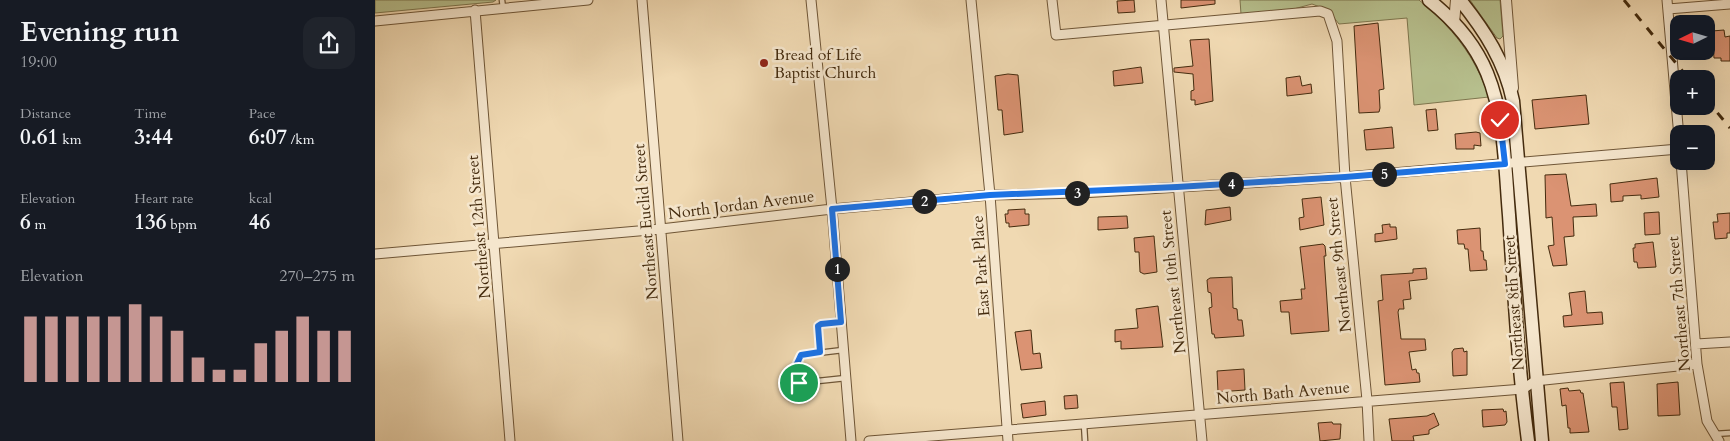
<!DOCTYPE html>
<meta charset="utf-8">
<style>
:root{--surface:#171b24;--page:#20242c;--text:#f1f3f6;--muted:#9ea1a6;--accent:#c59692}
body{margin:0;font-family:Cardo,serif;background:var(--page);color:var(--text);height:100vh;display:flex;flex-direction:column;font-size:19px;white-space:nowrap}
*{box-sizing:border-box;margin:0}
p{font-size:16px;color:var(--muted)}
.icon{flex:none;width:28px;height:28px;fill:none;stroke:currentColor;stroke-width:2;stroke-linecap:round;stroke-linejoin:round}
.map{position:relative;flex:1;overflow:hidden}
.sheet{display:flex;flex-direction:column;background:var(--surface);width:375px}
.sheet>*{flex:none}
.needle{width:32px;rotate:265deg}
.tools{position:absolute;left:1295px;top:15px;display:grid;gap:10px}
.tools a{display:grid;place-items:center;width:45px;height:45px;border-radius:10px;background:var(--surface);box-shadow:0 5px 20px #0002;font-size:25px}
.pin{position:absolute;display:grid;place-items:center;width:42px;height:42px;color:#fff;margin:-21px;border:2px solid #fff;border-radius:50%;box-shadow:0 1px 5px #0007}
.km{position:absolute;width:25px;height:25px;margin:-12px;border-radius:50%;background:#222;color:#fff;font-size:14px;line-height:25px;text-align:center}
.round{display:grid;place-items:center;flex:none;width:52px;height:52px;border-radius:15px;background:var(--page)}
.headline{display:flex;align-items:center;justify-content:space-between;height:85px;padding:0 20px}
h1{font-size:28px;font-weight:700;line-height:38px}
.stats{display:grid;grid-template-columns:repeat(3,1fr);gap:8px;height:85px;padding:5px 20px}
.stats div{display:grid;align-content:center}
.stats b{font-size:21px;font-weight:700}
.stats small{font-size:14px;font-weight:400}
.stats p{font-size:14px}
.chart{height:140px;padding:10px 20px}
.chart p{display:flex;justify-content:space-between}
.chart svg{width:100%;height:90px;margin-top:5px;stroke:var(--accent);stroke-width:6}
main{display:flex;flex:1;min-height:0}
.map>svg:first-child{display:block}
.green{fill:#b7c08e;stroke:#7e764e}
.building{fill:#db9373;stroke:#442b0e}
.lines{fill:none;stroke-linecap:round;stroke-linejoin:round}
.service-casing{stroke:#6f5637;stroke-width:7}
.minor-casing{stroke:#6f5637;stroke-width:11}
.tertiary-casing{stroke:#6f5637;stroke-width:12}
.secondary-casing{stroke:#442b0e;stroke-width:15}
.service{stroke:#f5e6cd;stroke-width:4.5}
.minor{stroke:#f5e6cd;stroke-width:9}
.tertiary{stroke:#f5e6cd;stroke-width:10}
.secondary{stroke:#f5e6cd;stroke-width:12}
.rail{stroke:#442b0e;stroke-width:3;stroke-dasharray:9 9;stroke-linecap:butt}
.route-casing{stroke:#fff;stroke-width:10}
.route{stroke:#1a73e8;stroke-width:6}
.poi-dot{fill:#8f2418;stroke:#f5e6cd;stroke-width:2}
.labels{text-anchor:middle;stroke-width:5;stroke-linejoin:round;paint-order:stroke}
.poi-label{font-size:16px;fill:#442b0e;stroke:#f5e6cd;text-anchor:start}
.street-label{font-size:16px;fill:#442b0e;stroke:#f5e6cd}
</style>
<main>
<section class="sheet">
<div class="headline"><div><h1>Evening run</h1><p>19:00</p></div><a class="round"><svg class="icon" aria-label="share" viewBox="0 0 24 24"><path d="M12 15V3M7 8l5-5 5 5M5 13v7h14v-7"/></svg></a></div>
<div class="stats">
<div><p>Distance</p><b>0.61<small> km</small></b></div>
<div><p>Time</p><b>3:44</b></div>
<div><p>Pace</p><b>6:07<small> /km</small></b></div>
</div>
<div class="stats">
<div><p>Elevation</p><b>6<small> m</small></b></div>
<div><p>Heart rate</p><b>136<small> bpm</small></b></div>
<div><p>kcal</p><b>46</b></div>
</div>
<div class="chart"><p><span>Elevation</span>270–275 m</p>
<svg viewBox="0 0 160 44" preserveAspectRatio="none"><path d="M5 44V12M15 44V12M25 44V12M35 44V12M45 44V12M55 44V6M65 44V12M75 44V19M85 44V32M95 44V38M105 44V38M115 44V25M125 44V19M135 44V12M145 44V19M155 44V19"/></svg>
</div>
</section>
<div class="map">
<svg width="1355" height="441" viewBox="0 0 1355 441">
<rect width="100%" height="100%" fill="#f0d9b2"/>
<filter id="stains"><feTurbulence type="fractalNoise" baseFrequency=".004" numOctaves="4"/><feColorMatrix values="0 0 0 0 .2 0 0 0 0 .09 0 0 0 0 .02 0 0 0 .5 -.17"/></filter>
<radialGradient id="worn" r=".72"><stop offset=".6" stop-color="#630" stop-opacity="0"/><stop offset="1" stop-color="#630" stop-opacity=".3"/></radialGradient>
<!-- green -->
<path class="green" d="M0,0H121L118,2L0,13Z
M865,0H1044C1077,27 1100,56 1114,97L1039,105L1032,18L964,24L953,10L937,4L915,10L866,14Z
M1095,0H1125L1128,36L1125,39L1122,38Z"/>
<!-- building -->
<path class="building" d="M759,0L760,12L743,13L742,1Z
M806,0H840V4L806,8Z
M1003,23L1009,89L1004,90L1005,108L1004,112L984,113L979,26Z
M1349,30L1350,37L1355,36V61H1346V58H1339L1337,31Z
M834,39L838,101L820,105V100H816V91L819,90L818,74L799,72V68L818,66L815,40Z
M766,67L768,83L739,86L738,71Z
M633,74L643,75L648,132L629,135L627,110H623L620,76Z
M925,76L927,86L936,84L937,93L912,96L911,78Z
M1211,95L1214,124L1160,129L1157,100Z
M1061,109L1063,130L1053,131L1051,110Z
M1017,127L1019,148L991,150L989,130Z
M1101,132L1105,133L1106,146L1099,145V149H1081L1080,134Z
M1191,174L1196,206L1221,204L1222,216L1198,217L1199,236L1189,237L1192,265L1178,266L1173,246L1179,245L1177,217L1171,218L1170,175Z
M1282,178L1284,197L1266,199V195L1248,196V201L1236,202L1235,184Z
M946,197L949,225L925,230L924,218L929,217L927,199Z
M855,207L856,220L830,225L831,210Z
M650,209V214H654V225L634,227V223H631L630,214H633V210Z
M1284,212L1285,234L1270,235L1269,213Z
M1355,213V233H1352V238L1340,239L1338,222H1343L1342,214Z
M752,216L753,228L723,230V217Z
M1015,224V227H1021L1022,239L1000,242V234L1008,233L1007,225Z
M1105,228L1106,251H1108L1109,260H1111L1112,270L1095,271L1093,249H1090L1089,244H1083L1082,230Z
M779,236L782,272L769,274L765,272L764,252H760L759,238Z
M1278,242L1281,267L1263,268L1262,262H1259L1258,248H1260V244Z
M948,244L950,246L951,256H949L954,331L916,334L914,312H906L905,301L927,299L926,289H930L925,247Z
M1051,268L1052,279L1034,281L1036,299L1028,300L1029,309H1024L1023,312L1026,339H1050L1051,350L1034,352L1037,370L1041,369L1042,373H1044L1045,382L1010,385L1003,301L1008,300L1006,275L1038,273V269Z
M857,277L858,308L862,309L863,320H867L869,336L840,338L839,334H837L834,308L837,307L836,293L833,292L832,280L835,278Z
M1210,291L1212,313L1227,312L1228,324L1189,327L1188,316L1197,315L1194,293Z
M783,306L788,347L746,349V341L740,342V330L763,328L761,309Z
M656,330L658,354L665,353L667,368L646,370L640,332Z
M1088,348L1089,352L1092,351V375L1078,376L1077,352L1079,349Z
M869,369L870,390L843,392L842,371Z
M1249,382L1253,429L1244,430L1242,407H1237L1235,383Z
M1303,382L1305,415L1283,416L1282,384Z
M1193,388L1194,391L1205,390L1206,393H1208L1214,432L1195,433V428H1193L1191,405L1187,406L1185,389Z
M702,395L703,408L690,409L689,396Z
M670,401L671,415L648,418L646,404Z
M1128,409L1129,412L1131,411L1132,422L1130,425L1108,427L1107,410Z
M1059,413L1064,425L1054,430V434L1038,436L1039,441H1017L1014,419L1052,416Z
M957,422L958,424H966L965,439L945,441L943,423Z"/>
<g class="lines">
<defs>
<path id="service" d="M127,0L128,8
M468,350L426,355L418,372L419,378L424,383L471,378
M445,352L443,326L446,324L466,322
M709,424L710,441
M1339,434L1355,433"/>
<path id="minor" d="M267,0L303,441
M436,0L457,209L476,441
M596,0L615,195L633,441
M677,0L681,35L945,11L953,14L962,41L970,177L992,400L994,441
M786,0L827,441
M1292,0L1304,137
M1293,9L1355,4
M100,10L135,441
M0,21L213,0
M1306,161L1322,364L1332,421L1344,441
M0,254L286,229L457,209L615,195L706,193L970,177L1304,149
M1321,344L1355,342
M494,441L1148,389L1160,381L1322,364"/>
<path id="tertiary" d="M1131,0L1138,88
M1079,23L1081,0"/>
<path id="secondary" d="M1054,0C1078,19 1100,44 1112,73C1130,117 1130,168 1134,215C1139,290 1143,366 1153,441
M1085,0C1110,31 1130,62 1138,101L1167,441"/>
</defs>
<!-- service casing -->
<use href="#service" class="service-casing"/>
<!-- minor casing -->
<use href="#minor" class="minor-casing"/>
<!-- tertiary casing -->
<use href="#tertiary" class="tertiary-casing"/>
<!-- secondary casing -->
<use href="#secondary" class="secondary-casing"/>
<!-- service -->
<use href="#service" class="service"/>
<!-- minor -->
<use href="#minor" class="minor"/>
<!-- tertiary -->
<use href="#tertiary" class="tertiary"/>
<!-- secondary -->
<use href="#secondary" class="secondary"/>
<!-- rail -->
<path class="rail" d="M1249,0L1314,79
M1331,99L1355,128"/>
</g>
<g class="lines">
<defs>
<path id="route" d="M424,383L419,378L418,372L426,355L445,352L443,326L446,324L466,322L457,209L615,195L802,187L970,177L1130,164L1125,120"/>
</defs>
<!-- route casing -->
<use href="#route" class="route-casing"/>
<!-- route -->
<use href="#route" class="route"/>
</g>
<!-- markers -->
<circle class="poi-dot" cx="389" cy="63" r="5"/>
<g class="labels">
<!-- poi labels -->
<g class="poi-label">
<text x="399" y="60">Bread of Life<tspan x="399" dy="18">Baptist Church</tspan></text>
</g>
<!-- street labels -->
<g class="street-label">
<text transform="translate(366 204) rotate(-7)" y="6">North Jordan Avenue</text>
<text transform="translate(270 222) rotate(-95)" y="6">Northeast Euclid Street</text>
<text transform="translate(103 227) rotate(-95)" y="6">Northeast 12th Street</text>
<text transform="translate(963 265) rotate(-96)" y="6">Northeast 9th Street</text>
<text transform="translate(605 266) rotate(-94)" y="6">East Park Place</text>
<text transform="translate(797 282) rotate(-96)" y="6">Northeast 10th Street</text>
<text transform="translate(1138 303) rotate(-94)" y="6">Northeast 8th Street</text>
<text transform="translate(1303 304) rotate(-95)" y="6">Northeast 7th Street</text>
<text transform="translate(908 392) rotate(-5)" y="6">North Bath Avenue</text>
</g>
</g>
<rect width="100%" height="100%" filter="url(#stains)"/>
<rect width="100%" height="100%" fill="url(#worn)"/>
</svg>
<div class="tools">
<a><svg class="needle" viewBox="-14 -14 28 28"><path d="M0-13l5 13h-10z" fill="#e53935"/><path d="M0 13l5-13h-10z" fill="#9ea1a6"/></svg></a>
<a>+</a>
<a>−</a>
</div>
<div class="pin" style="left:424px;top:383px;background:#1e9e55"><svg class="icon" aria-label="arrive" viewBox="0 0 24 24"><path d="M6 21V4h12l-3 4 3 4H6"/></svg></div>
<div class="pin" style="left:1125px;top:120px;background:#d93025"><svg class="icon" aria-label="check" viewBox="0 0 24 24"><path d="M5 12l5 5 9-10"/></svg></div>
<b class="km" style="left:462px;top:269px">1</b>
<b class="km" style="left:549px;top:201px">2</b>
<b class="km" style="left:702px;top:193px">3</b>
<b class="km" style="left:856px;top:184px">4</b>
<b class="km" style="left:1009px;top:174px">5</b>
</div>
</main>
